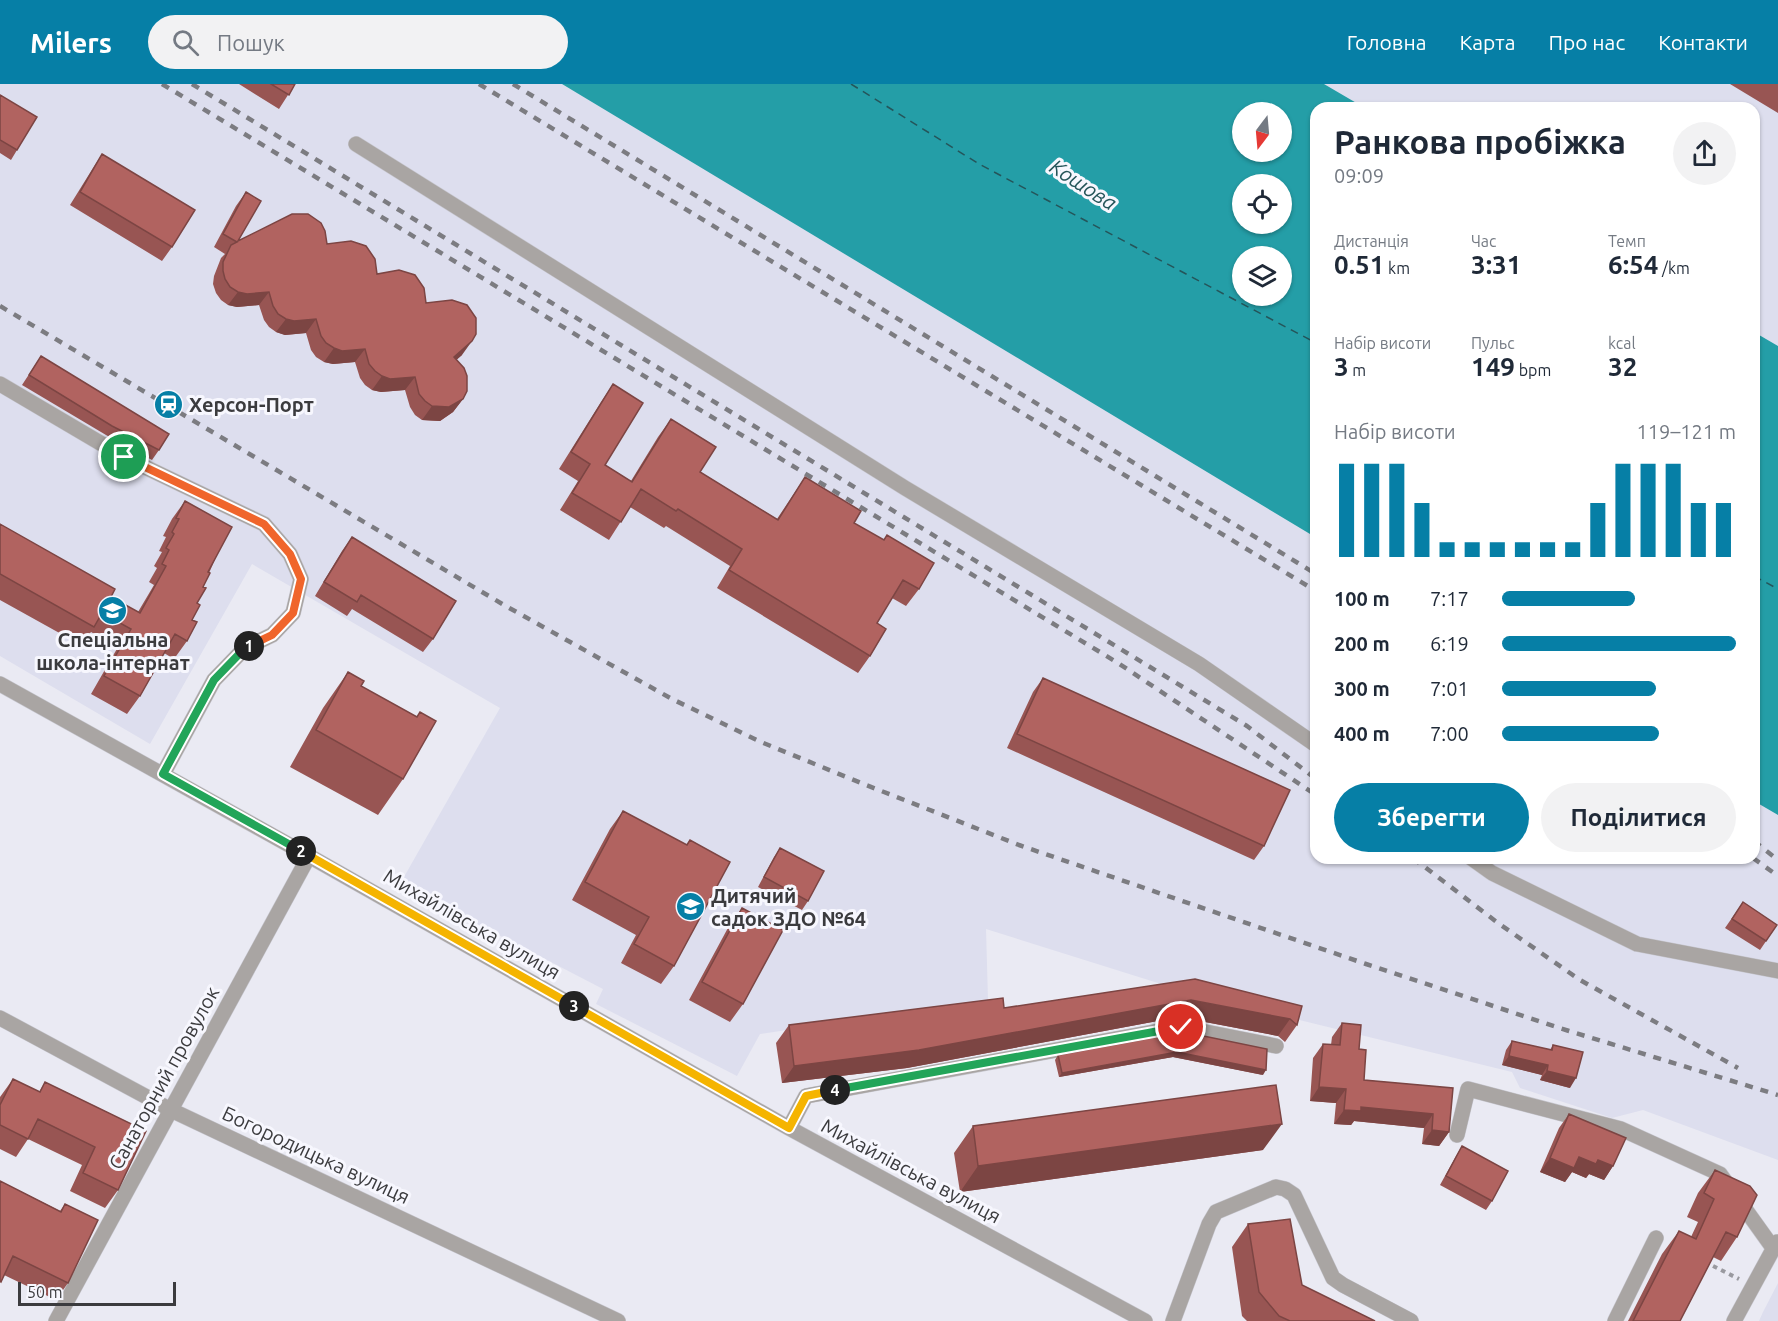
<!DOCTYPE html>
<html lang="uk">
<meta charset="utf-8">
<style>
:root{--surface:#fff;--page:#f2f2f3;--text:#1f2937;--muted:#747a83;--accent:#067fa6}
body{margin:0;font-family:Ubuntu,sans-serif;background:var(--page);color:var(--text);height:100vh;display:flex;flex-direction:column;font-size:22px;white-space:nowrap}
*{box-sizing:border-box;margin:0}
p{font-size:20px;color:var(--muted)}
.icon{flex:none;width:33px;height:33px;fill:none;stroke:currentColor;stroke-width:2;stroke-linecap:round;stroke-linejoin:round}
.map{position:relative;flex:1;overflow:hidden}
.sheet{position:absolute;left:1310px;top:18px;width:450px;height:762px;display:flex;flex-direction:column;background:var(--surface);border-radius:18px;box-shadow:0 2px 4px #0004}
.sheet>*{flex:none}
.needle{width:39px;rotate:196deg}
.controls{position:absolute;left:1232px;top:18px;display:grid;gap:12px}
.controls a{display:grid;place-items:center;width:60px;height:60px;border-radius:50%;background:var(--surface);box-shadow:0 2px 4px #0004;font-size:30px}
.scale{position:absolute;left:18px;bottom:15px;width:158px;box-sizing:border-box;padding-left:6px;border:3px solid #3b3b3e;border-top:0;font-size:16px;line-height:21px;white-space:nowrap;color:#3b3b3e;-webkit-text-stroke:4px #f7f7fe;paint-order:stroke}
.pin{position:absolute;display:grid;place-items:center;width:51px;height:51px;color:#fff;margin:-26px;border:3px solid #fff;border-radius:50%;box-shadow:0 2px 6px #0007}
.km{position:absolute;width:30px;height:30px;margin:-15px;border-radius:50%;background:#222;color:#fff;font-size:16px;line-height:30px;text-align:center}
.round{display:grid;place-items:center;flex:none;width:63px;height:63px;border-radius:32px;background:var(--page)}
.head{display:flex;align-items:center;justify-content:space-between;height:102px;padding:0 24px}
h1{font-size:33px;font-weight:700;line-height:45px}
.figures{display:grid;grid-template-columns:repeat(3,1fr);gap:9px;height:102px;padding:6px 24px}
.figures div{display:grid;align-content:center}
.figures b{font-size:26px;font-weight:700}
.figures small{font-size:16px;font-weight:400}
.figures p{font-size:16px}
.chart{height:168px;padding:12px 24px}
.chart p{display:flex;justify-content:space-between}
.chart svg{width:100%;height:108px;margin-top:6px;stroke:var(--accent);stroke-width:6}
.primary-button{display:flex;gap:12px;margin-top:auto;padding:12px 24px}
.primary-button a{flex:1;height:69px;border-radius:36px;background:var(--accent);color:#fff;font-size:24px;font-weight:700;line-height:69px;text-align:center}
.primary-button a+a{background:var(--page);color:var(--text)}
ul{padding:0 24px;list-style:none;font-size:20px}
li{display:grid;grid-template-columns:96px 72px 1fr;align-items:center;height:45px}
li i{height:15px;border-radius:8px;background:var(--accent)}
header{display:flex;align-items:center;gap:36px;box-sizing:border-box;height:84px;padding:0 30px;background:var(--accent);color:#fff}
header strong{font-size:28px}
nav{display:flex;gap:33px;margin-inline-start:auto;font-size:21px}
.search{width:420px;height:54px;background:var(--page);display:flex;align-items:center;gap:15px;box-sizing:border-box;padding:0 21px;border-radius:33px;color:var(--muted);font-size:22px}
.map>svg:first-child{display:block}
.built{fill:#dddeee}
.water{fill:#249ea7;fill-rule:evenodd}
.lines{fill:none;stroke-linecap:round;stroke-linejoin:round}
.ferry{stroke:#25555a;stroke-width:1.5;stroke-dasharray:8 6;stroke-linecap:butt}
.minor-casing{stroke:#c7c7cf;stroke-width:16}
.path{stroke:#99999f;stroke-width:4;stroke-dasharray:4.5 4.5;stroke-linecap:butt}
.minor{stroke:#a9a5a3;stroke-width:15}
.rail{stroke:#7c7c81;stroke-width:4.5;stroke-dasharray:8 8;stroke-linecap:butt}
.wall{fill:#985553}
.shaded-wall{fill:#7c4543}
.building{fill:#b16360;stroke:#7c4543;stroke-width:1.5}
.split-1-casing{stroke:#fff;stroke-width:12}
.split-2-casing{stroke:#fff;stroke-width:12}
.split-3-casing{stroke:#fff;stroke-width:12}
.split-4-casing{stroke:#fff;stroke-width:12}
.split-5-casing{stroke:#fff;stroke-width:12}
.split-1{stroke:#f0652b;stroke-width:8}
.split-2{stroke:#22a559;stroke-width:8}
.split-3{stroke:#f5b400;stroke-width:8}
.split-4{stroke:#f5b400;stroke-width:8}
.split-5{stroke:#22a559;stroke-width:8}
.labels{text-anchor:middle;stroke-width:6;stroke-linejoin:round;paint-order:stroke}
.poi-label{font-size:20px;font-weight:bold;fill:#3b3b3e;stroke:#f7f7fe;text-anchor:start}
.street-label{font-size:20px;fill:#3b3b3e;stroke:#f7f7fe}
.water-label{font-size:21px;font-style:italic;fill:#25555a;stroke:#f7f7fe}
</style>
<header>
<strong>Milers</strong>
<div class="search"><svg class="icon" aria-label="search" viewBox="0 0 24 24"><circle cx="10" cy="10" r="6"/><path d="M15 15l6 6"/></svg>Пошук</div>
<nav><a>Головна</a><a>Карта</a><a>Про нас</a><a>Контакти</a></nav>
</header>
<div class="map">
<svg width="1778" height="1237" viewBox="0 0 1778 1237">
<rect width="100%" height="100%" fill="#eaeaf3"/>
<!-- built -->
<path class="built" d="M0,0H562L1315,453L1316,774H1754V717L1778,731V1076L1643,1026L1612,1034L1520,1004L1512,988L1193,910L986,845L988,916L760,950L737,992L596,920L603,905L400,800L500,624L252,480L150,660L0,572Z
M1324,0H1778V262L1754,248V24H1365Z
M1778,1199V1237H1759L1763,1228Z"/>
<!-- water -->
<path class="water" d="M562,0H1324L1365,24H1316L1315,453ZM1242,28H1281V68H1242ZM1242,100H1281V140H1242ZM1242,172H1281V212H1242Z
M1754,248L1778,262V731L1754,717Z"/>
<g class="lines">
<!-- ferry -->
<path class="ferry" d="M851,0L979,80L1316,259
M1754,492L1778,505"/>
<defs>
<path id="minor" d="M356,60L905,404L1199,580L1316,661
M0,300L124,373L264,440L290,470L301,495L293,529L272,551L245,564L214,596L163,690
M0,600L309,772L789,1044L1145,1237
M1471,774L1492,789L1637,860L1778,887
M0,934L171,1026L618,1237
M789,1044L806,1012L1181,943L1276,962
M1457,1051L1468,1005L1621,1045L1720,1090L1773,1164
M56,1237L309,772
M1173,1237L1209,1140L1216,1128L1276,1103L1285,1105L1294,1111L1333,1194L1343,1201L1411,1237
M1615,1237L1656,1154
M1734,1237L1777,1158"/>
</defs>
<!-- minor casing -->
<use href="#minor" class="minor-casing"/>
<!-- path -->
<path class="path" d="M1705,1178L1739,1195"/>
<!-- minor -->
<use href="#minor" class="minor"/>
<!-- rail -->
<path class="rail" d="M162,0L1118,579L1316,711
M192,0L1247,642L1316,695
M479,0L1316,507
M513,0L1316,490
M0,222L504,521L672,615L761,658L861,699L1019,761L1366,880L1569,947L1778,1011
M1754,757L1778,776
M1413,774L1498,839L1580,896L1738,984
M1753,774L1778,792"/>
</g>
<!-- wall -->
<path class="wall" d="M239,0H295L279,25Z
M1730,0H1778V29Z
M0,11L17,66L11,76L0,69Z
M102,70L172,163L162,177L70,121L93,84Z
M246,108L238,157L327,160L426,219L462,271L456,276L463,315L453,328L440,337L422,336L415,331L410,323L405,306L381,308L372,306L365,301L360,294L355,278L333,280L324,278L316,273L311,266L306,249L285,251L276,248L269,243L264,236L259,221L237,223L228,221L221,216L216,209L213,200L214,192L221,174L225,170L214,163L236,122Z
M41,272L159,366L152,376L106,351L22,301Z
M613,300L605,381L631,397L658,353L671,335L700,388L777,435L805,393L854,439L919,505L906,522L892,514L877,539L870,572L858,589L717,504L730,482L666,442L664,444L630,423L609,456L560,426L578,397L559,385L601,318Z
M185,417L216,473L203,503L192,536L187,557L174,575L164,569L140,612L127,630L91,610L118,563L91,548L81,561L0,516V440L111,513L138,528L154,501L149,498L157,484L154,482L162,468L159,467L166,453L163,452L172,435Z
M352,453L433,555L423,568L352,525L347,532L315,512L342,467Z
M348,588L361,602L403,695L378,731L290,683L323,624Z
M1043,594L1264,762L1254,776L1007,664L1033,608Z
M623,727L686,761L690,756L674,882L661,900L621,879L636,851L572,816L610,745Z
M780,764L808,817L802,826L758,803L774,773Z
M1743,818L1777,841L1760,866L1725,844Z
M742,824L743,920L730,938L689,916L729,842Z
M1302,922L1297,941L1285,958L1278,952L1179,933L907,984L782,999L776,959L789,941L1004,924Z
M1342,939L1359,965L1364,996L1453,1004L1449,1048L1439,1062L1422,1060L1424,1044L1354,1037L1351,1041L1334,1040L1336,1019L1310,1017L1313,974L1323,960L1331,961L1332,953Z
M1184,948L1263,991L1173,973L1059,993L1055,976L1058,971Z
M1512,957L1550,966L1553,961L1570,1004L1540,996L1542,991L1502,981L1506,966Z
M13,995L39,1008L45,998L146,1047L118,1106L105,1124L70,1107L82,1081L28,1055L16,1073L0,1065V1013Z
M1569,1030L1613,1082L1604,1096L1589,1090L1586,1094L1572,1088L1565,1098L1540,1088L1559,1044Z
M973,1042L1263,1066L960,1108L954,1069Z
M1462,1062L1492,1117L1486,1126L1440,1101L1456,1072Z
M1715,1086L1737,1153L1721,1177L1713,1173L1680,1237H1628L1662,1170L1679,1147L1691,1153L1698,1138L1687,1133L1698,1109Z
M0,1097L60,1127L65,1120L68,1199L56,1216L4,1191L0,1199Z
M1248,1140L1302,1201L1375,1237H1247L1242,1232L1232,1163Z"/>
<!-- shaded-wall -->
<path class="shaded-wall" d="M238,208H269L259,221L237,223L228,221Z
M286,235H316L306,249L285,251L276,248Z
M472,257L462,271L444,287L454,273Z
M334,264L365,265L355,278L333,280L324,278Z
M382,292L415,293L405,306L381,308L372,306Z
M463,315L453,328L440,337L422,336L432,322Z
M1191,916L1290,935L1278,952L1179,933L907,984L782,999L794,982Z
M1177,968L1266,986L1263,991L1173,973L1059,993L1062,989Z
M1509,972L1548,981L1542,991L1502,981Z
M1547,987L1576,994L1570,1004L1540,996Z
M1319,1003L1346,1005L1336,1019L1310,1017Z
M1361,1023L1433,1030L1424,1044L1354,1037L1351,1041L1334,1040L1344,1026Z
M1282,1040L1263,1066L960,1108L978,1082Z
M1432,1046L1449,1048L1439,1062L1422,1060Z
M1579,1073L1598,1076L1613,1082L1604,1096L1589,1090L1586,1094L1572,1088L1565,1098L1540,1088L1550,1074Z"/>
<!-- building -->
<path class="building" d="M271,0H295L289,11Z
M0,11L37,33L17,66L0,56Z
M102,70L195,126L172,163L80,108Z
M246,108L261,117L238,157L292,130H308L321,139L325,147L327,160L351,157L366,162L375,175L377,190L399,186L415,191L424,204L426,219L452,216L467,221L476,234V250L472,257L454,273L464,284L467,292V307L463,315L449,323L432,322L425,317L419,310L415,293L390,295L382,292L375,287L369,280L365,265L342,267L334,264L326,259L321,252L316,235L294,237L286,235L278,230L273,222L269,208L247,210L238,208L230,203L225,195L223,187V178L231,161L237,158L223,150Z
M41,272L169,350L159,366L112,342L29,291Z
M613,300L643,319L605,381L632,398L671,335L716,363L700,388L778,436L805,393L861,427L854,439L884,456L887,451L934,479L919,505L903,496L877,539L886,545L870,572L729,486L742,465L678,425L676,427L641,405L621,438L572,409L590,380L571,368Z
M185,417L232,443L208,488L210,489L203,503L206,504L197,519L200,521L192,536L197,538L187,557L175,550L140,612L104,592L131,545L102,529L94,543L0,490V440L115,505L111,513L140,529L166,482L162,480L169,466L166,464L174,450L172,448L179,435L176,434Z
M352,453L456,517L433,555L361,511L357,518L324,498Z
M348,588L364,597L361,602L417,633L420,628L436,637L403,695L316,646Z
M1043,594L1290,706L1264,762L1017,650Z
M623,727L687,761L690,756L730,778L674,882L634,860L649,833L585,798Z
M780,764L824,787L808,817L764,793Z
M1743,818L1777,841L1766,857L1732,835Z
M742,824L783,846L743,920L702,898Z
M1195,895L1302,922L1297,941L1290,935L1191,916L919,966L794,982L789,941L1003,914L1004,924Z
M1342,939L1361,941L1359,965L1366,966L1364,996L1453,1004L1449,1048L1432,1046L1433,1030L1361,1023V1027L1344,1026L1346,1005L1319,1003L1323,960L1340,961Z
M1184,948L1267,965L1266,986L1177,968L1062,989L1058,971Z
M1512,957L1552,966L1553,961L1583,968L1576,994L1547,987L1548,981L1509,972Z
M13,995L40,1008L45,998L146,1047L118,1106L83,1089L95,1063L38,1035L28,1055L0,1041V1021Z
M1276,1001L1282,1040L978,1082L973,1042Z
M1569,1030L1626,1054L1613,1082L1598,1076L1596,1080L1579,1073L1574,1084L1550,1074Z
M1462,1062L1508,1087L1492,1117L1446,1092Z
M1715,1086L1750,1102L1757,1111L1737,1153L1726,1148L1680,1237H1633L1679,1147L1696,1155L1714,1115L1704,1109Z
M0,1097L61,1128L65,1120L98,1136L68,1199L13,1172L1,1198L0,1197Z
M1290,1135L1302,1201L1375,1237H1290L1279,1232L1259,1208L1248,1140Z"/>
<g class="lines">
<defs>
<path id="split-1" d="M124,373L264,440L290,470L301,495L293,529L272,551L249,562"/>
<path id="split-2" d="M249,562L245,564L214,596L163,690L301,767"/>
<path id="split-3" d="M301,767L574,922"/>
<path id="split-4" d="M574,922L789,1044L806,1012L835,1006"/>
<path id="split-5" d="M835,1006L1181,943"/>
</defs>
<!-- split-1 casing -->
<use href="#split-1" class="split-1-casing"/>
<!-- split-2 casing -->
<use href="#split-2" class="split-2-casing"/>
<!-- split-3 casing -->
<use href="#split-3" class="split-3-casing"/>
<!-- split-4 casing -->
<use href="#split-4" class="split-4-casing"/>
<!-- split-5 casing -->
<use href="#split-5" class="split-5-casing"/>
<!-- split-1 -->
<use href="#split-1" class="split-1"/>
<!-- split-2 -->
<use href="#split-2" class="split-2"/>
<!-- split-3 -->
<use href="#split-3" class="split-3"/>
<!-- split-4 -->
<use href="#split-4" class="split-4"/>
<!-- split-5 -->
<use href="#split-5" class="split-5"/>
</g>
<!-- icons -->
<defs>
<symbol id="station-disc" viewBox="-11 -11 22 22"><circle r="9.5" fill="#067fa6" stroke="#f7f7fe"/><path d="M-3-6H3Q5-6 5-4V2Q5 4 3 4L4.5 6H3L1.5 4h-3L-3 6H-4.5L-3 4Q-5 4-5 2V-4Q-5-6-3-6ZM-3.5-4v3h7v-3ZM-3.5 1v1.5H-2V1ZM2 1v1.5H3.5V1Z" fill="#fff"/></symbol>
<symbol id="school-disc" viewBox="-11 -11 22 22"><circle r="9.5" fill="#067fa6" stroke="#f7f7fe"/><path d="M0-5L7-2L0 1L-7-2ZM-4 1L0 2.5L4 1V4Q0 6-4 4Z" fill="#fff"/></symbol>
</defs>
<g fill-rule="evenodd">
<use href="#station-disc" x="152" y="304" width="33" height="33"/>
<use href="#school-disc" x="96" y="510" width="33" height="33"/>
<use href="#school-disc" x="674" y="806" width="33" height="33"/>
</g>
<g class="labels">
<!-- poi labels -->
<g class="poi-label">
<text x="189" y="328">Херсон-Порт</text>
<text x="113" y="563" text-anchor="middle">Спеціальна<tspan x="113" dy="23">школа-інтернат</tspan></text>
<text x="711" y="819">Дитячий<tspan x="711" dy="23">садок ЗДО №64</tspan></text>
</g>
<!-- street labels -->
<g class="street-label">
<text transform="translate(472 840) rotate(30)" y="7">Михайлівська вулиця</text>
<text transform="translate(164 994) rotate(-61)" y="7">Санаторний провулок</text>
<text transform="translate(316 1071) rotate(25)" y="7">Богородицька вулиця</text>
<text transform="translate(911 1087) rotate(28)" y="7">Михайлівська вулиця</text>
</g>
<!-- water labels -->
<g class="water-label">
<text transform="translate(1083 101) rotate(33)" y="7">Кошова</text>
</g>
</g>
</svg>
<div class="controls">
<a><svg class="needle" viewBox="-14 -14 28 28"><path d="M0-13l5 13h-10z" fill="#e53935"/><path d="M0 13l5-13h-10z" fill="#747a83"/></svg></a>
<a><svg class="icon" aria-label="locate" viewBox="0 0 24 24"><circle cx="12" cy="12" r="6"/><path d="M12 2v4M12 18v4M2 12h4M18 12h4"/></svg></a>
<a><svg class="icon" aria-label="layers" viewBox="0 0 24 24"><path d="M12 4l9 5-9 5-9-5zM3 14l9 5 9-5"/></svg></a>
</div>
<div class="scale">50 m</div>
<div class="pin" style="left:124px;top:373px;background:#1e9e55"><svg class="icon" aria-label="arrive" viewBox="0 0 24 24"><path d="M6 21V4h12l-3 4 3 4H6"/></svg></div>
<div class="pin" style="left:1181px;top:943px;background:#d93025"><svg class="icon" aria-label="check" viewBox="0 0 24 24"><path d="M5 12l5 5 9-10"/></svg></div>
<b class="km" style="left:249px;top:562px">1</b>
<b class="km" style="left:301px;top:767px">2</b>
<b class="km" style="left:574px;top:922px">3</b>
<b class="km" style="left:835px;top:1006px">4</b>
<section class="sheet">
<div class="head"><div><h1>Ранкова пробіжка</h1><p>09:09</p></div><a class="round"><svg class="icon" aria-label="share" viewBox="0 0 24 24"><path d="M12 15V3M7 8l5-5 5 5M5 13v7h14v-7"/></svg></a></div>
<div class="figures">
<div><p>Дистанція</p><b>0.51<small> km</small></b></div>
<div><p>Час</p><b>3:31</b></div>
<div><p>Темп</p><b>6:54<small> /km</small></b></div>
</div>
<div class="figures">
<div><p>Набір висоти</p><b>3<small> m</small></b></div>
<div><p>Пульс</p><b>149<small> bpm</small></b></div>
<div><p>kcal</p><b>32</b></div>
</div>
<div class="chart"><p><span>Набір висоти</span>119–121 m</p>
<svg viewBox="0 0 160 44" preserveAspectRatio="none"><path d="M5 44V6M15 44V6M25 44V6M35 44V22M45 44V38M55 44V38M65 44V38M75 44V38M85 44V38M95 44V38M105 44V22M115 44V6M125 44V6M135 44V6M145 44V22M155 44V22"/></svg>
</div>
<ul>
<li><b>100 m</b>7:17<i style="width:57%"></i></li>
<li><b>200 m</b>6:19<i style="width:100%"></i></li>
<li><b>300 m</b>7:01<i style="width:66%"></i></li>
<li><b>400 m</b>7:00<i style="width:67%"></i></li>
</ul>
<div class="primary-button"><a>Зберегти</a><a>Поділитися</a></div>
</section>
</div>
